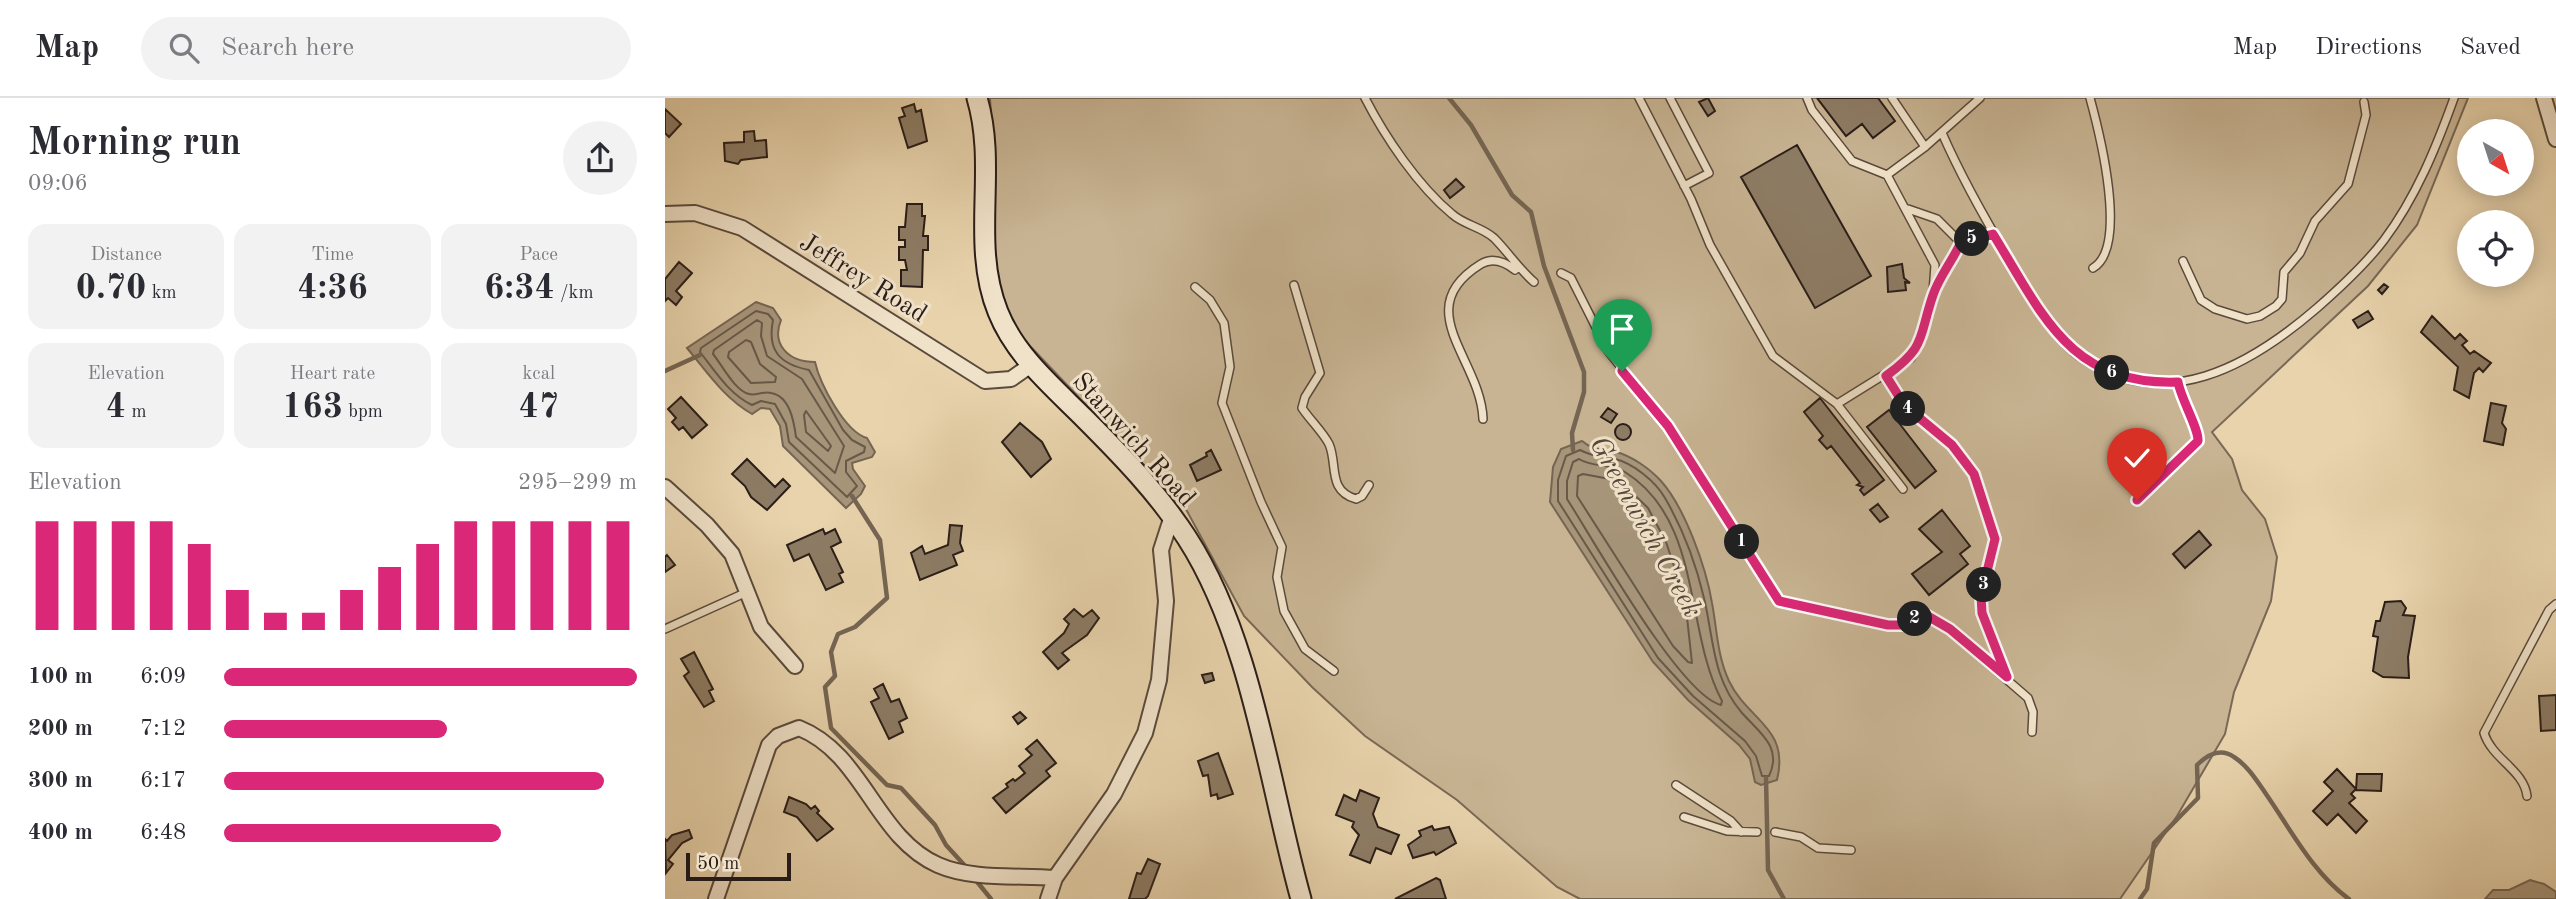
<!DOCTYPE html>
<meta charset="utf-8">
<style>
:root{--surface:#fff;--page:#f2f2f3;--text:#2b2b33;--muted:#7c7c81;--line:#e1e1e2;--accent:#db2777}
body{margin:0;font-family:"Old Standard TT",serif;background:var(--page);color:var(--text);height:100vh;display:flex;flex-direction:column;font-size:26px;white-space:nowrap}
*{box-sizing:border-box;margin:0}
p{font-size:23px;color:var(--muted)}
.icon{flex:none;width:38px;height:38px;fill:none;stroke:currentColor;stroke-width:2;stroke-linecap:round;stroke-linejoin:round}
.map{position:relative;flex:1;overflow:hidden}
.details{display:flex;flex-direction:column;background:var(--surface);width:665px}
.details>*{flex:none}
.needle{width:46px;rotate:141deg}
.controls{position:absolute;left:1792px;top:21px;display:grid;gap:14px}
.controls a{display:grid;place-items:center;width:77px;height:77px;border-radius:50%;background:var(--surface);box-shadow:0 4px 18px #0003;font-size:35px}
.scale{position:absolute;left:21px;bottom:18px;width:105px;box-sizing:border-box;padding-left:7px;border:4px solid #2a1d18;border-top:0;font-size:19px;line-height:24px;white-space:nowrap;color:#2a1d18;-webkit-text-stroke:5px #f0e2c9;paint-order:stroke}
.pin{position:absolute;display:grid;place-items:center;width:60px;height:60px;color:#fff;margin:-72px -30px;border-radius:50% 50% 50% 0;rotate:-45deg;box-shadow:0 0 7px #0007}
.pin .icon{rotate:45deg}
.km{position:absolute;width:35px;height:35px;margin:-18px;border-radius:50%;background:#222;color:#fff;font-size:19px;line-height:35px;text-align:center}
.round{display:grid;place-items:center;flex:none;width:74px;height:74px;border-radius:37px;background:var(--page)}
.summary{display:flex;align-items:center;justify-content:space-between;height:119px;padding:0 28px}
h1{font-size:38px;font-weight:700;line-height:52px}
.metrics{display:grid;grid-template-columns:repeat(3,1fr);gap:10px;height:119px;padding:7px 28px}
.metrics div{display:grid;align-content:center;border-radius:18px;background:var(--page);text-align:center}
.metrics b{font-size:35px;font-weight:700}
.metrics small{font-size:19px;font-weight:400}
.metrics p{font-size:19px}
.chart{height:196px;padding:14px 28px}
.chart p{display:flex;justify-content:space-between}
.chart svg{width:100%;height:126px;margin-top:7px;stroke:var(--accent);stroke-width:6}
ul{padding:0 28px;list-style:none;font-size:23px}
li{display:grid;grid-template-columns:112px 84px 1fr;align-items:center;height:52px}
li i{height:18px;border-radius:9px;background:var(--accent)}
header{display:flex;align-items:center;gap:42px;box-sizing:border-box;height:98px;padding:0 35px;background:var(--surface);border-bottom:2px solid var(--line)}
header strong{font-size:33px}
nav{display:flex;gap:38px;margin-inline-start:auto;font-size:24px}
.search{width:490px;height:63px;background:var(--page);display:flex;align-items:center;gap:18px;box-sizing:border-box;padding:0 24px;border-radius:38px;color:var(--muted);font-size:26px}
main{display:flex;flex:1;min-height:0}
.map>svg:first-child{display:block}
.green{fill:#c8b493;stroke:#796856;stroke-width:2}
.water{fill:#a7957a;stroke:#756553;stroke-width:2}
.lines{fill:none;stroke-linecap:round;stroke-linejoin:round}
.shore{stroke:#685949;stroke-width:2}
.stream{stroke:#756553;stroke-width:4.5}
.building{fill:#8d7c65;stroke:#2a1d18;stroke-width:2}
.lane-casing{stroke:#5a4a3d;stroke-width:10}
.street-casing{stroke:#5a4a3d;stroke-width:18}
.secondary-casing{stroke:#2a1d18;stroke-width:23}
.lane{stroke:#f0e2c9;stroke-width:7}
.street{stroke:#f0e2c9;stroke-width:14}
.secondary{stroke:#f0e2c9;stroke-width:19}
.route-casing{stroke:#fff;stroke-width:14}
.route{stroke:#db2777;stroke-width:9}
.labels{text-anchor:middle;stroke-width:6;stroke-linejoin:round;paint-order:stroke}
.street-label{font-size:26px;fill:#2a1d18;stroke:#f0e2c9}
.water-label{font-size:28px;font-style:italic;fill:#56473a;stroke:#f0e2c9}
</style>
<header>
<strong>Map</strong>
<div class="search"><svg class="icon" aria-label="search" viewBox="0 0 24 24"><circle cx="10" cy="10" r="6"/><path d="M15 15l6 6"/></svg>Search here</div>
<nav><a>Map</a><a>Directions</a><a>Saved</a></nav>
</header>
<main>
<section class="details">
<div class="summary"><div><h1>Morning run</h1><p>09:06</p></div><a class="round"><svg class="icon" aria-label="share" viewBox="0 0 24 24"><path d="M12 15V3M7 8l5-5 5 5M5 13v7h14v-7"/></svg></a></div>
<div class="metrics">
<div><p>Distance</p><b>0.70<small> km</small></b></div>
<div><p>Time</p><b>4:36</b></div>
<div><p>Pace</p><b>6:34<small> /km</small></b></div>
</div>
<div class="metrics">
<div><p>Elevation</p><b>4<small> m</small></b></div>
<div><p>Heart rate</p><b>163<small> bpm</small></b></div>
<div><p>kcal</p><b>47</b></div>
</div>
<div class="chart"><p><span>Elevation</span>295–299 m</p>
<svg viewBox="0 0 160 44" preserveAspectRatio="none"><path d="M5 44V6M15 44V6M25 44V6M35 44V6M45 44V14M55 44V30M65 44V38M75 44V38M85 44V30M95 44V22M105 44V14M115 44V6M125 44V6M135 44V6M145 44V6M155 44V6"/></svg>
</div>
<ul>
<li><b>100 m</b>6:09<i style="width:100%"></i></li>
<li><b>200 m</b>7:12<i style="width:54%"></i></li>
<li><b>300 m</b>6:17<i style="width:92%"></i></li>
<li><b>400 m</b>6:48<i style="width:67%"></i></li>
</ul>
</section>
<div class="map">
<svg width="1891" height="801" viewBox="0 0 1891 801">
<rect width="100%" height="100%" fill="#e8d3ac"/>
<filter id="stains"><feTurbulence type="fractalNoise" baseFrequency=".00286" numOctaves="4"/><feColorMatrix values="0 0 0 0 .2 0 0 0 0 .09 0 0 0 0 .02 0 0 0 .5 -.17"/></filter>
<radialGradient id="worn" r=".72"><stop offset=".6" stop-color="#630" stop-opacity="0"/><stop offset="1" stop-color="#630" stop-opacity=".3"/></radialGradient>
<!-- green -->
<path class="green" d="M325,0H1803L1752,127L1703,188L1547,334L1567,361L1577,392L1600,421L1612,459L1606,503L1569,594L1560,636L1512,718L1455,801H915L892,789L792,702L700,638L647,589L579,518L522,413L349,231L332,192L327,150L329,67Z"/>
<!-- water -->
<path class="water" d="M91,204L108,210L116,222C106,247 124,264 150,264C155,286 180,334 202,340L210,354L207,359L187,365L188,371L200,388L196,396L181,410L118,348L115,328L105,311L96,310L87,316C59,300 42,274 22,250Z
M917,343C929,353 937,351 951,354C967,358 985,371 996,383C1020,410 1041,469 1047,505C1052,531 1052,557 1064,583C1083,623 1125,629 1112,682L1096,687L1090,684L1085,661L1074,647L1023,602L988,564L885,404L888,369L896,351Z
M1865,782L1879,786L1891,794V801H1820L1828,792H1844Z"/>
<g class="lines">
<!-- shore -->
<path class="shore" d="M91,213L103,216L108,222C102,252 114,266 144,272L178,332L187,342L200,349L199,354L181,363V374L192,388L182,399L124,344L121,326L110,306L96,303L87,307C64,296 50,273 35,254L36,250Z
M92,222L97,225L96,238L102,258L137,281L179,348L170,375L131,339C129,324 125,298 106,295C99,293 90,298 84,296C70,293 57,267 48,256L49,252Z
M81,242L86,244L95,266L111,279L110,284L86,285L63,259L64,254Z
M141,313L166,348L163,353L141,334L139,317Z
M915,352C928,359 936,358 950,361C968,365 991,384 1000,400C1018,431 1031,466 1039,500C1049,542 1047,580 1077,615C1094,634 1118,649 1104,678H1097L1091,658L1080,643L1028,598L993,560L893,403V382L901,358Z
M914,361C928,370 946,365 960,374C1038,423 1019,532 1057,603L1056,607C1015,597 928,441 902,401V383L908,364Z
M918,376L955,383L983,410L1001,444L1020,501L1027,565L1023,564L1008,548L912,398L913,378Z"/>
<!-- stream -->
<path class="stream" d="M784,0L806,27L847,97L866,114L879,168L919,274V294L907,335L908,352
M0,273L35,257
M187,398L215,442L222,500L190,529L173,536L166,554L170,578L160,589L166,630L222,687L236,690L270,727L281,747L302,770
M1101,680L1103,772L1119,801
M309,780L326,801
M1475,801L1482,791L1489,745L1533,700L1532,667C1542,657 1555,649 1569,659C1583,668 1592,683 1601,696C1626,732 1648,775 1684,801"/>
</g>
<!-- building -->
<path class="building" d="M1043,0L1050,13L1043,18L1034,4Z
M1152,0H1213L1230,23L1208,40L1197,26L1181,38Z
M249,6L251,14L256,12L262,43L243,50L234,20L240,18L237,10Z
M0,11L16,26L4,39L0,35Z
M89,33L90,43L101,42L102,59L76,62L73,66L60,63L59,45L79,44V34Z
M1132,47L1206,178L1150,210L1076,79Z
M791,81L799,89L785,100L779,92Z
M242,106H257V118H260L258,138H263V152H258L257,189L236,188V172H242L240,162H234V149H240V142H234V129H240Z
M14,164L27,175L11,193L17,199L11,207L3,200L0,203V181Z
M1237,166L1239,180L1245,185L1240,184L1241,192L1223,194L1222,169Z
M1719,186L1723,189L1717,196L1713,192Z
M1703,213L1708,221L1693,230L1688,222Z
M1767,218L1790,241L1795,236L1802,243L1797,247L1805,256L1809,253L1826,265L1818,274L1814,270L1809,275L1804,300L1789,292L1793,269L1756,234Z
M16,299L42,327L27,340L18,329L14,332L7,324L11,320L3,311Z
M1155,300L1219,382L1199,397L1195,392L1198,389L1192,387L1195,385L1166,348L1162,351L1154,342L1158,338L1139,314Z
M1826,305L1841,308L1837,325L1841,331L1838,347L1819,343Z
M943,310L952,316L946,325L936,319Z
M1224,312L1271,373L1250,390L1202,329Z
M355,325L377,344L386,361L366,379L337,344Z
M950 334a8 8 0 1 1 16 0a8 8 0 1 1-16 0Z
M546,352L556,372L532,383L525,367L542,358L541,355Z
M82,361L110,389L118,381L125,388L102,412L86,399L80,388L67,376Z
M1213,406L1223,419L1215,424L1205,412Z
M1277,412L1305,448L1295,456L1303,466L1264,497L1247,476L1277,454L1254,431Z
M285,427L297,428L295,445L298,453L288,457L292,467L255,482L246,455L257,448L260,456L283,447Z
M158,431L160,436L170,431L176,444L166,449L178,474L174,476L178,484L161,492L144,456L129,463L122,447Z
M1534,433L1546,447L1520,470L1508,456Z
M2,457L10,467L0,474V459Z
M1736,503L1741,510L1738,517L1750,518L1743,559L1744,580L1718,579L1708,573L1713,539L1708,538L1711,523H1715L1720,504Z
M409,511L418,519L427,512L434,520L422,537L397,555L404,562L393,571L378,554L399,535L404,526L399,521Z
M29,554L48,591L44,593L49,603L39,609L19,578L24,574L16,561Z
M547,575L549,582L540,585L537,577Z
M218,586L226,604L234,601L242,620L234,624L238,634L224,641L206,604L214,600L209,591Z
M1891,597V632L1876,633L1874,598Z
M355,614L361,620L353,626L348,619Z
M372,642L391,665L381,673L385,678L341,715L328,700L343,689L341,686L348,681L350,683L360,675L354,668L367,657L361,651Z
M553,655L568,696L553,701L552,696L546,698L543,677L538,678L533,663Z
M1672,671L1691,691L1686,696L1690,700L1684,705L1702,723L1691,735L1673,716L1662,727L1648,713L1668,693L1659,684Z
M1692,676H1717L1716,693L1691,692Z
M695,692L714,700L708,716L713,729L734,737L726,756L711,750L705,765L685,757L694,737L687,729L689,724L671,717L679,697L691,703Z
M124,699L141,706L146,711L150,708L154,713L152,715L168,731L152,743L132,719L119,714Z
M767,728L769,732L784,729L791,745L771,757L769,754L748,760L743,747L756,738L754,733Z
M24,732L27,740L17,745L3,762L8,766L1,775L0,741L2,743L7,737Z
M483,761L495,766L483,798L480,801H464L472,775L476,776Z
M771,780L775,782L781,801H730Z"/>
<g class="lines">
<defs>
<path id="lane" d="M700,0C720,39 753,88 787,116C799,127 817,129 829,140C843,154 853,170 869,184
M974,0L1026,101L1045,147L1108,258L1172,306L1238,391
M1005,0L1044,75L1019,88
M1142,0L1147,12L1187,63L1222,77
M1227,0L1260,49
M1425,0C1434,33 1464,149 1428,170
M1277,35C1299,85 1326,132 1355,179C1371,206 1388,240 1415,259C1499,318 1586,267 1652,210C1676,189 1700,167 1719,142C1751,99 1771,50 1789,0
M1243,111L1272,121L1295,144
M1295,144L1328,136
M1518,163L1536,202L1550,211L1582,221L1595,218L1611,208L1617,201L1619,174L1635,155L1650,123L1683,86L1701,17L1699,4
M896,175L906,180L943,253L1003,328L1114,503L1223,527L1240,526L1261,517L1274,523L1363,600L1368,614L1367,634
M629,187L655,275L640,299L637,310C645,322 657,333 664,346C673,366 662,393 691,401L697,398L704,387
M530,189L545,202L559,225L565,269L557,305L596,404L617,449L612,479L619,513L640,551L669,573
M1270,193L1295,144
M1221,278L1240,308L1287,347L1309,376L1330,441L1316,498L1317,515L1341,578
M1172,306L1246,260L1257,241L1268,195L1270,167L1222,77L1260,49L1315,0
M818,321C816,261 743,211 816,166C828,159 840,164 850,172
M1472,402L1533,343C1534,331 1516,301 1513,284
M0,531L82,494
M1011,687L1066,723L1076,734
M1862,698C1859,672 1827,661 1819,635L1884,512L1891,506
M1019,719L1062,733L1092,734
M1110,734L1136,739L1153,750L1186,752"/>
<path id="street" d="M1879,0L1891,41
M0,116L30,115L77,130L320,283L346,281L366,267
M0,389L42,427L67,456L96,529L130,568
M51,801L104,647L113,638L134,630C199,656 210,739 273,767C307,782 354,777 390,780
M383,801L390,780L449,696L480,635L494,582L501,503L496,452L507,418"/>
<path id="secondary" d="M312,0C333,70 305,145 333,214C350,257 387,288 419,320C456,357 493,395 522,440C587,541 604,686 636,801"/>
</defs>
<!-- lane casing -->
<use href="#lane" class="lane-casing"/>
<!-- street casing -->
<use href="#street" class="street-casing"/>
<!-- secondary casing -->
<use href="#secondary" class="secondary-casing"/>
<!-- lane -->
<use href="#lane" class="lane"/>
<!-- street -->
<use href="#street" class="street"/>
<!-- secondary -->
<use href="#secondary" class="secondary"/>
</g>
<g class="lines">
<defs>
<path id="route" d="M957,273L1003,328L1114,503L1223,527H1240L1261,517L1285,531L1342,579L1317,515L1316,498L1330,441L1309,376L1287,347L1240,308L1221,278C1262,248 1253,241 1268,197C1274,179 1288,162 1296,144L1328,136C1377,215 1404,288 1513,284C1516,301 1534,331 1533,343L1472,402"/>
</defs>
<!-- route casing -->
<use href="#route" class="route-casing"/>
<!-- route -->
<use href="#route" class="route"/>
</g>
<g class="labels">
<!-- street labels -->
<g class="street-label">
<text transform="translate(199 179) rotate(32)" y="9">Jeffrey Road</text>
<text transform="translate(470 341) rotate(48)" y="9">Stanwich Road</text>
</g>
<!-- water labels -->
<g class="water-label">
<text transform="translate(982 428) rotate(61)" y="10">Greenwich Creek</text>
</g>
</g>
<rect width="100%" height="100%" filter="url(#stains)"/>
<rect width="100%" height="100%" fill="url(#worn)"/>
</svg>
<div class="controls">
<a><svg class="needle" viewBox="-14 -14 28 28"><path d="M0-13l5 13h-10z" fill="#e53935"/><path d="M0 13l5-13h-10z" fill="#7c7c81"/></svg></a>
<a><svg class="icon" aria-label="locate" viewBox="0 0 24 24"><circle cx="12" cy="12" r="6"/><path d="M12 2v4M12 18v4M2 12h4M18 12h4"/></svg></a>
</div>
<div class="scale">50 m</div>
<div class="pin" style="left:957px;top:273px;background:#1e9e55"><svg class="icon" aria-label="arrive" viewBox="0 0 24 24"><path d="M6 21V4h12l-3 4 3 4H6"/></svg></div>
<div class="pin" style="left:1472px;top:402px;background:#d93025"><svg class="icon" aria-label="check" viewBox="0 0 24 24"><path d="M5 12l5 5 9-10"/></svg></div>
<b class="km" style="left:1077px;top:444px">1</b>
<b class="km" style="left:1250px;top:521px">2</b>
<b class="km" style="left:1319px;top:487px">3</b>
<b class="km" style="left:1243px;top:311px">4</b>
<b class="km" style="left:1307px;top:141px">5</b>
<b class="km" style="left:1447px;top:275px">6</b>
</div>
</main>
